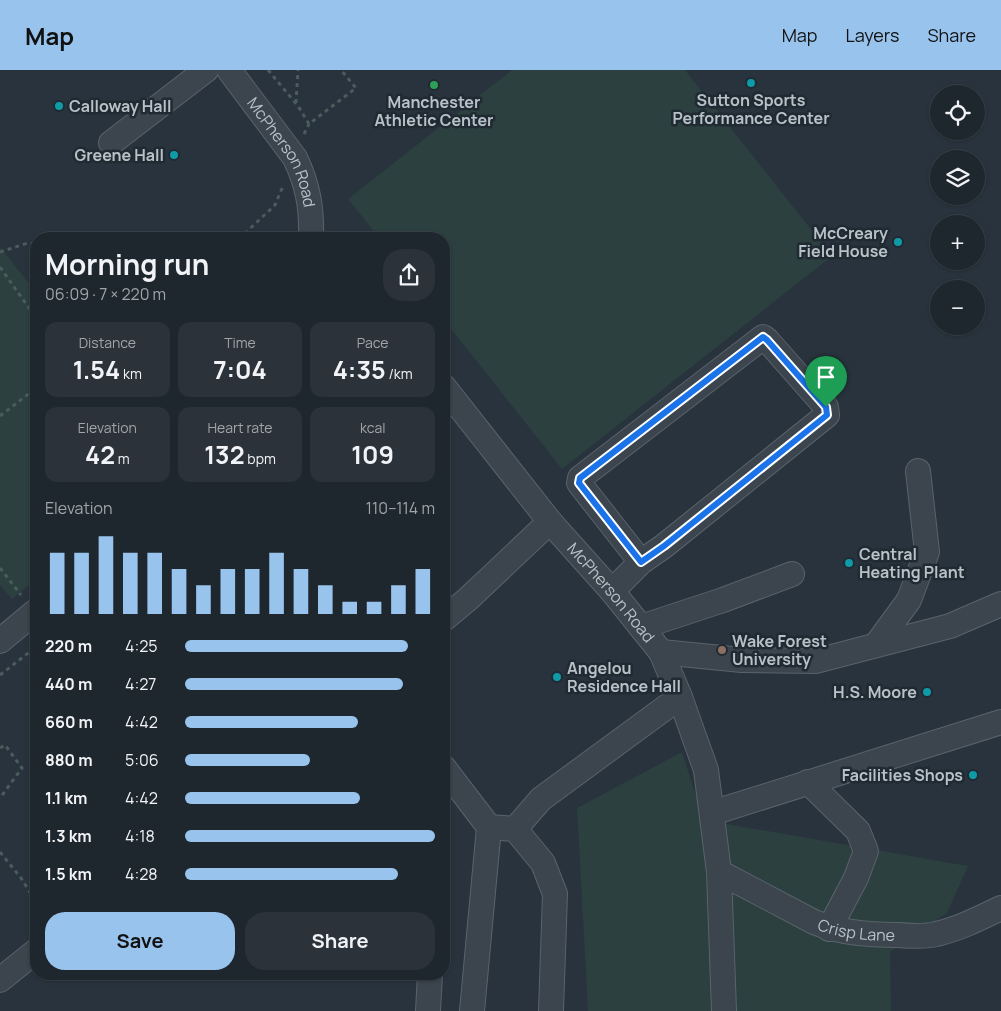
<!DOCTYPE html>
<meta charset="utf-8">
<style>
:root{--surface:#1e262e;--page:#2b323a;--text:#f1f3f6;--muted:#a1a5aa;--line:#3c434a;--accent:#98c3ed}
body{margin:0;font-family:Manrope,sans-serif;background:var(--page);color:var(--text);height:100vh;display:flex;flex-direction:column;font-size:19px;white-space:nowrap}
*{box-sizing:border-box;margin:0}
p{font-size:16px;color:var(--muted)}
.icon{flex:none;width:28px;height:28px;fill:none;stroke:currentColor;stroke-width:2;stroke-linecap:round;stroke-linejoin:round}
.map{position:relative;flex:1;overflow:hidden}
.drawer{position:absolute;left:30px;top:162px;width:420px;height:748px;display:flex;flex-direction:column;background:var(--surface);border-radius:20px;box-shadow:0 1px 4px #0004,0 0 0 1px var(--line)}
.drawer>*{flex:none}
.fabs{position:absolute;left:930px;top:15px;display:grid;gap:10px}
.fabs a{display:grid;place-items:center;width:55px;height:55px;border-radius:50%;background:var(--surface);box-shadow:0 1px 4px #0004,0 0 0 1px var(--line);font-size:25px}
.pin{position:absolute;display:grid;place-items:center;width:42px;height:42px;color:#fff;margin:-51px -21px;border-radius:50% 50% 50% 0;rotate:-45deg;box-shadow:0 0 5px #0007}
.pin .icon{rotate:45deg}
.round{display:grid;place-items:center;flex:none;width:52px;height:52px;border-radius:20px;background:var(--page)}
.head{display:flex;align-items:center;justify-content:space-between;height:85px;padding:0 15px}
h1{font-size:28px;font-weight:700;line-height:38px}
.metrics{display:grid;grid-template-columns:repeat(3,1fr);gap:8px;height:85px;padding:5px 15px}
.metrics div{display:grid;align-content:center;border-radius:12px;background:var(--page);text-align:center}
.metrics b{font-size:25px;font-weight:700}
.metrics small{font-size:14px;font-weight:400}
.metrics p{font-size:14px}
.chart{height:140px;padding:10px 15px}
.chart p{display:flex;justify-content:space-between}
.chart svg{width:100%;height:90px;margin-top:5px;stroke:var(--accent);stroke-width:6}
.primary-button{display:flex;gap:10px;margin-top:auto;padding:10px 15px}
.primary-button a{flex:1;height:58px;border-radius:20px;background:var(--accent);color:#111;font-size:20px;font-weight:700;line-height:58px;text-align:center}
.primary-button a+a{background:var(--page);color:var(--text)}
ul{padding:0 15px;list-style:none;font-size:16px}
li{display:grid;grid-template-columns:80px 60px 1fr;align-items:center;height:38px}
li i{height:12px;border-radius:6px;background:var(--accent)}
header{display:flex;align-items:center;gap:30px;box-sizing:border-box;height:70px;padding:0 25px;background:var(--accent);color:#111}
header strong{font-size:24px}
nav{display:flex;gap:28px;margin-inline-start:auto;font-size:18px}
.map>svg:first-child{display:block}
.green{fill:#2b403f}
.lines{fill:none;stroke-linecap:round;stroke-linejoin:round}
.minor-casing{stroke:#59636b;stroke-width:26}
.path{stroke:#4a5c5c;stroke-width:3;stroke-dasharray:4 4;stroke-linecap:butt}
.minor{stroke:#3c454d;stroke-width:24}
.route-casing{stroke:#fff;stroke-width:10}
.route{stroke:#1a73e8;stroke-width:6}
.culture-dot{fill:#0f9aa8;stroke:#202a32;stroke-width:2}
.leisure-dot{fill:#2e9e5b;stroke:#202a32;stroke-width:2}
.education-dot{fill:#8d6e63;stroke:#202a32;stroke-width:2}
.labels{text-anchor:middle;stroke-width:5;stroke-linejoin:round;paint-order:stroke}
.poi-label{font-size:16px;font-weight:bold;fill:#b8c0c8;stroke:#202a32;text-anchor:start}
.street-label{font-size:16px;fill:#b8c0c8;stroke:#202a32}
</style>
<header>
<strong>Map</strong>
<nav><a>Map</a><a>Layers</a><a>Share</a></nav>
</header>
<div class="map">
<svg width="1001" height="941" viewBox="0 0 1001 941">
<rect width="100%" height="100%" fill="#28333d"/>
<!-- green -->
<path class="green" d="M512,0H685L832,186L562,399L444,250V169H380L348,129Z
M0,177L36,222V509L12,529L0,515Z
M682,682L704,750L968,796L947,843L890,882L891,941H588L577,738Z"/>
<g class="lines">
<defs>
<g id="minor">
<path id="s1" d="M229,0L295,88C308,115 312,138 311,169"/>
<path d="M111,73L206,0"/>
<path id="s2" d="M444,317L551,453L612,521L661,582L680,627L706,700L719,802L724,941"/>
<path d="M612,521L641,492L664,476L827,345L826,337L767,270L763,267L580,408L579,413L641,492"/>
<path d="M444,549L468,529L541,460L551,453"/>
<path d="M641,557L723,530L792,504"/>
<path d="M0,571L36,541"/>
<path d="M876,575L909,530L927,482L918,401"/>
<path d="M661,582L742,590L816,591L950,556L1001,534"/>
<path d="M444,698L489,757L515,759L543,793L555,824L551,941"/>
<path d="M808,712L858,761L866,781L856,808L829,859"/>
<path d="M712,743L1001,652"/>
<path d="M515,759L541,729L680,627"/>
<path id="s3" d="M719,802L814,852C840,863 869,865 898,865C910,866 924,867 936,864C959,859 980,848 1001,838"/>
<path d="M0,910L36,881"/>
<path d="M428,941L430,904"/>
<path d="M472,941L489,757"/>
</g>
</defs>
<!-- minor casing -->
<use href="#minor" class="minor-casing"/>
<!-- path -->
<path class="path" d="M268,0L298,36L309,54L356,18L341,0
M296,33L298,0
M304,64L309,54
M239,169L275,135L283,116
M0,182L28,173L36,174
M0,197L36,248
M0,346L36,318
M0,498L21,525
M0,605L36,577
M0,678L5,675L22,698L0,728
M0,782L21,808L36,832"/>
<!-- minor -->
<use href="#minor" class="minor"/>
</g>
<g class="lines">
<defs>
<path id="route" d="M763,267L767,270L826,337L827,345L664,476L641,492L579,413L580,408Z"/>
</defs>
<!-- route casing -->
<use href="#route" class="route-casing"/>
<!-- route -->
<use href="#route" class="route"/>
</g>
<!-- markers -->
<g class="culture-dot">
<circle cx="751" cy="13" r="5"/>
<circle cx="59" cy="36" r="5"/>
<circle cx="174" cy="85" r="5"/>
<circle cx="898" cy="172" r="5"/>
<circle cx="849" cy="493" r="5"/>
<circle cx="557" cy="607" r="5"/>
<circle cx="927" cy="622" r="5"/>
<circle cx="973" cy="705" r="5"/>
</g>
<circle class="leisure-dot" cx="434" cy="15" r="5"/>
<circle class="education-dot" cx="722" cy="580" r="5"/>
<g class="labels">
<!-- poi labels -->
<g class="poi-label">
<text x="751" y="36" text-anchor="middle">Sutton Sports<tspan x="751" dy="18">Performance Center</tspan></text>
<text x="434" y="38" text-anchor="middle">Manchester<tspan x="434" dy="18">Athletic Center</tspan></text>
<text x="69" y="42">Calloway Hall</text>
<text x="164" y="91" text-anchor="end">Greene Hall</text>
<text x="888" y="169" text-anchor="end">McCreary<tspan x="888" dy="18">Field House</tspan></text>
<text x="859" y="490">Central<tspan x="859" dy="18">Heating Plant</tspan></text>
<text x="732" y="577">Wake Forest<tspan x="732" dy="18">University</tspan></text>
<text x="567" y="604">Angelou<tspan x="567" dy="18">Residence Hall</tspan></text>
<text x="917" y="628" text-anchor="end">H.S. Moore</text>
<text x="963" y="711" text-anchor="end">Facilities Shops</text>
</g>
<!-- street labels -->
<g class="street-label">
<text dy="6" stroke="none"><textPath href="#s1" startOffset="99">McPherson Road</textPath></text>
<text dy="6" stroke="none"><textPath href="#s2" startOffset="265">McPherson Road</textPath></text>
<text dy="6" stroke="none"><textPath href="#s3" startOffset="151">Crisp Lane</textPath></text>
</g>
</g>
</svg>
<div class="fabs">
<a><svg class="icon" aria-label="locate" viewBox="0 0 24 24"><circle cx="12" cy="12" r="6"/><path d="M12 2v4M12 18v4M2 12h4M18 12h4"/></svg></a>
<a><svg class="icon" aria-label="layers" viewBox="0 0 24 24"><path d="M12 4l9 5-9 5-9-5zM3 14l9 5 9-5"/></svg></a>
<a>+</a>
<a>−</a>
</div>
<div class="pin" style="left:826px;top:337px;background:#1e9e55"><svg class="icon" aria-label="arrive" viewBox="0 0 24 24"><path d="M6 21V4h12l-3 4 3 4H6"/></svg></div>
<section class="drawer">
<div class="head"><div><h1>Morning run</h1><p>06:09 · 7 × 220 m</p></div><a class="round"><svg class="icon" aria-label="share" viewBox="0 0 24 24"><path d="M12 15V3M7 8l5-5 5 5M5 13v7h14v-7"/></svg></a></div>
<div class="metrics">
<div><p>Distance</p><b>1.54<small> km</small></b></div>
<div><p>Time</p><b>7:04</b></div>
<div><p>Pace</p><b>4:35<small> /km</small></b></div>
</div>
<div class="metrics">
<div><p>Elevation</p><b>42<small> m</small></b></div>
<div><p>Heart rate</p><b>132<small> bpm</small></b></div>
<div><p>kcal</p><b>109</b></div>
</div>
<div class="chart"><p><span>Elevation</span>110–114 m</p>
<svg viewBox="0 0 160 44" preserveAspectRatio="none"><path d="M5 44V14M15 44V14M25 44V6M35 44V14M45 44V14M55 44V22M65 44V30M75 44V22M85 44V22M95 44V14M105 44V22M115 44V30M125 44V38M135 44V38M145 44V30M155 44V22"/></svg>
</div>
<ul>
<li><b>220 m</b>4:25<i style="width:89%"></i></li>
<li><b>440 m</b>4:27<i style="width:87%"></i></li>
<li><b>660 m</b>4:42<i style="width:69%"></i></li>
<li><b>880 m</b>5:06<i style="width:50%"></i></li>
<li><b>1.1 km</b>4:42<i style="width:70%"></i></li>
<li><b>1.3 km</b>4:18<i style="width:100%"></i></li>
<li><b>1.5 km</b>4:28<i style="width:85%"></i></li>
</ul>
<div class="primary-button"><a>Save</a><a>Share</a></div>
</section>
</div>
